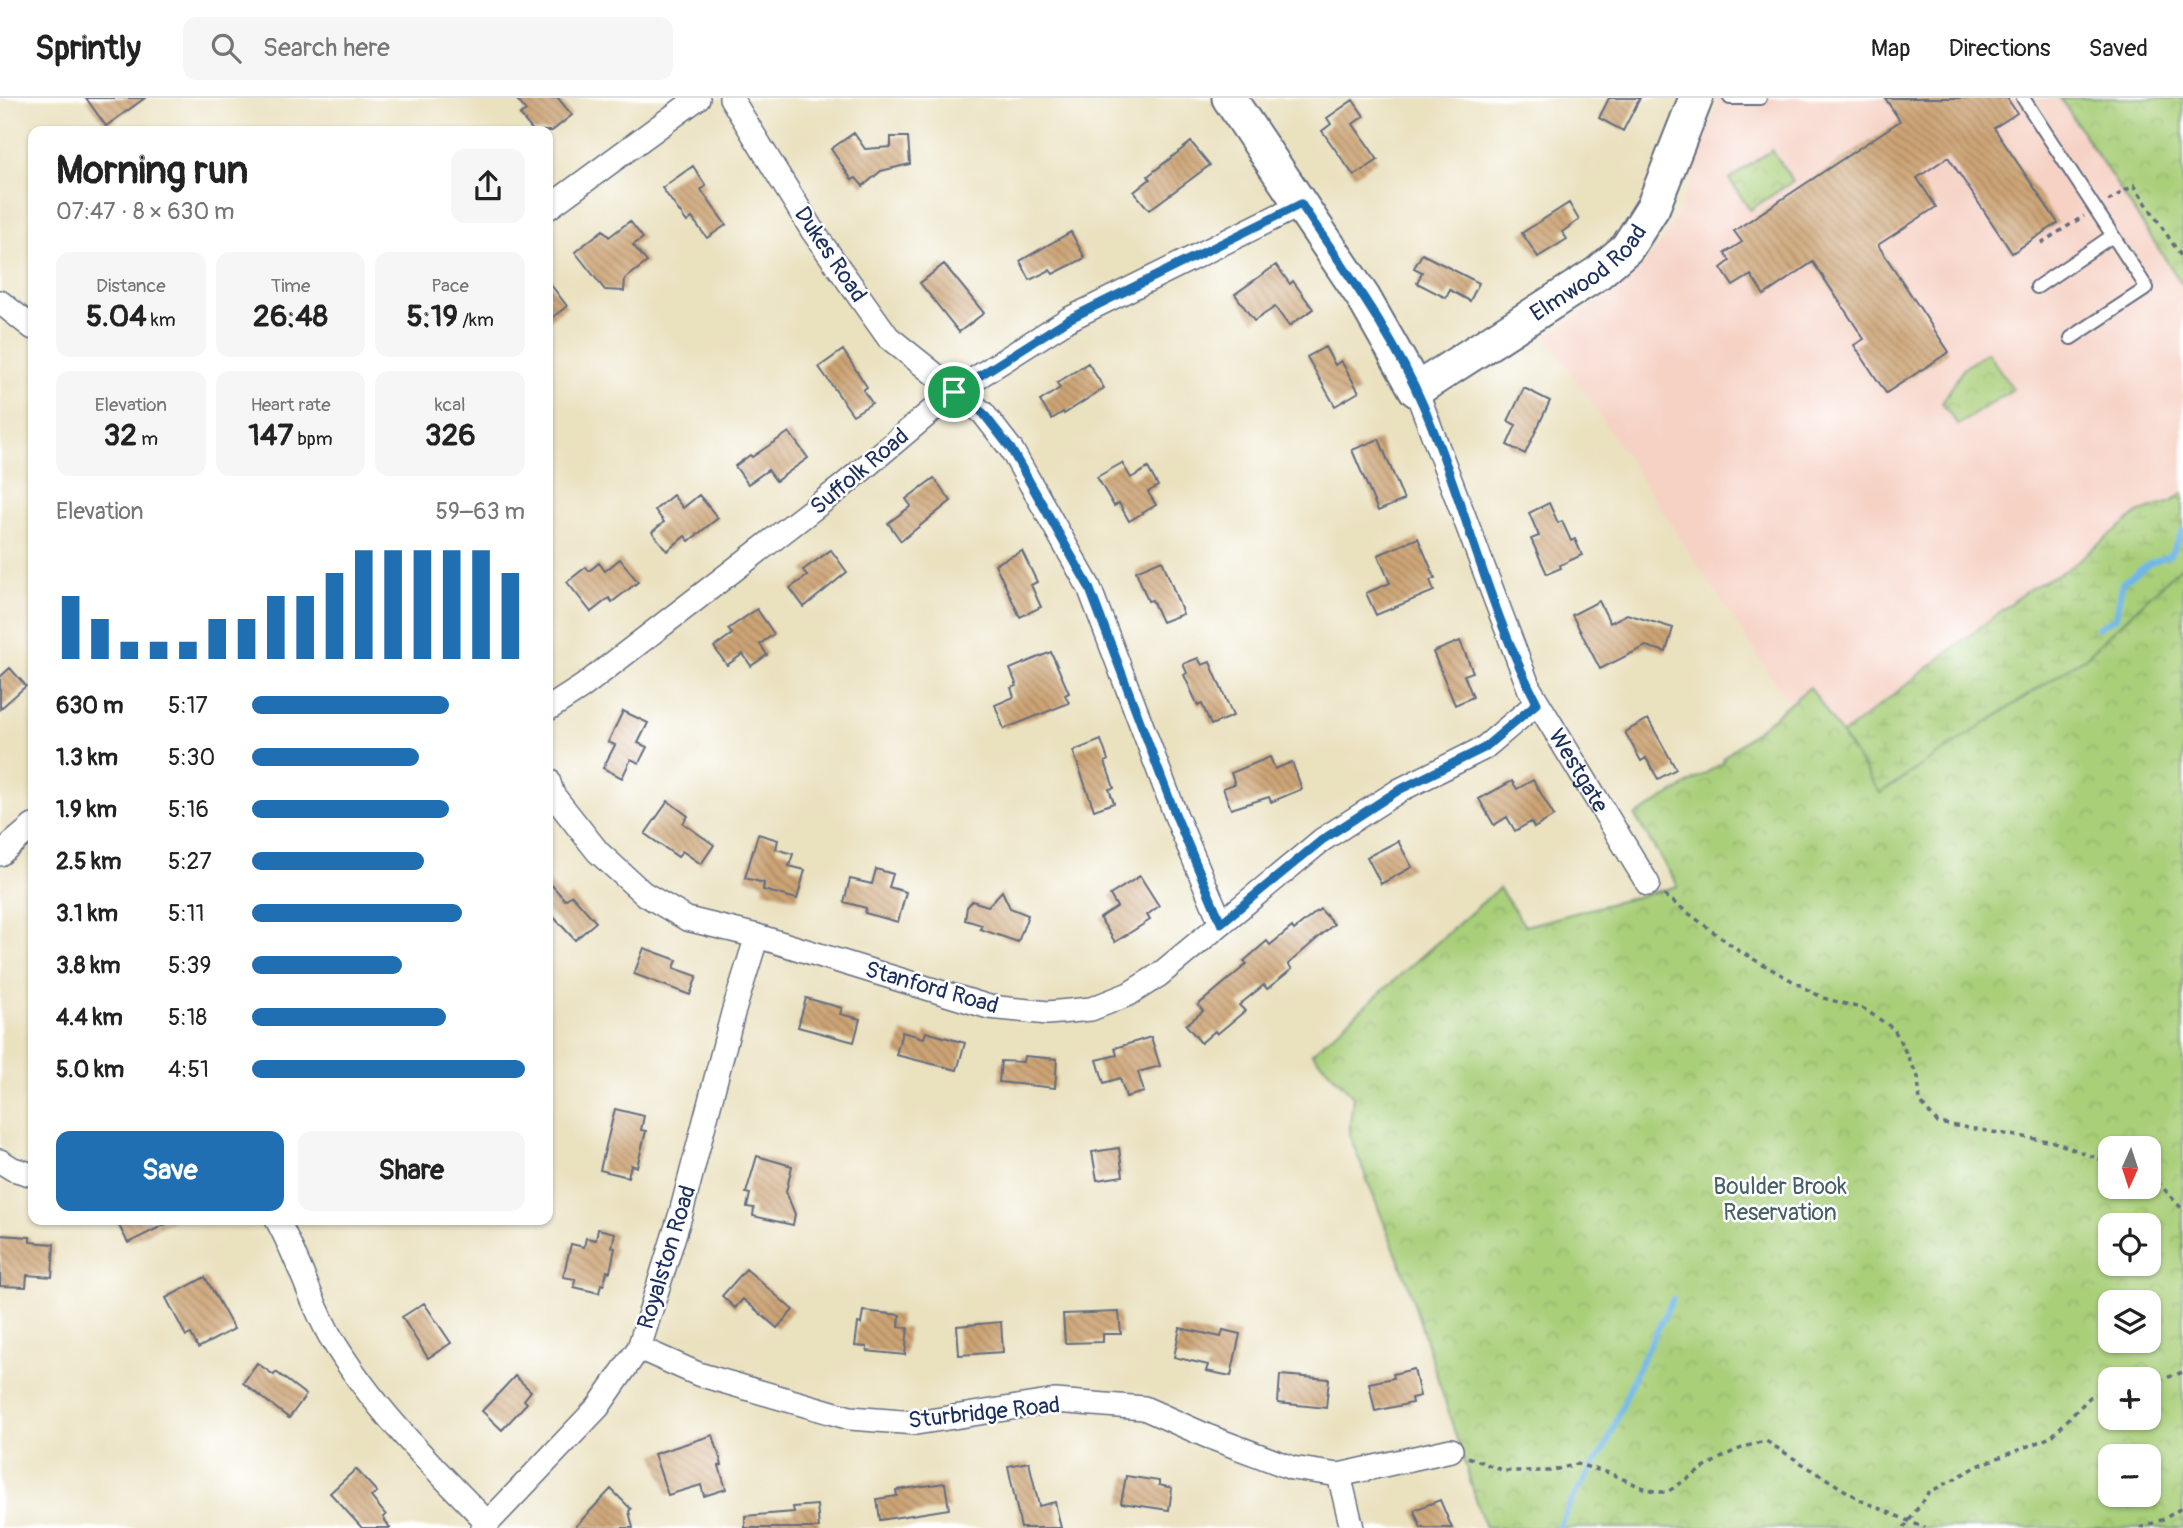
<!DOCTYPE html>
<meta charset="utf-8">
<style>
:root{--surface:#fff;--page:#f6f6f6;--text:#222;--muted:#767676;--line:#e0e0e0;--accent:#1f6fb2}
body{margin:0;font-family:Pangolin,sans-serif;background:var(--page);color:var(--text);height:100vh;display:flex;flex-direction:column;font-size:26px;white-space:nowrap}
*{box-sizing:border-box;margin:0}
p{font-size:23px;color:var(--muted)}
.icon{flex:none;width:38px;height:38px;fill:none;stroke:currentColor;stroke-width:2;stroke-linecap:round;stroke-linejoin:round}
.map{position:relative;flex:1;overflow:hidden}
.panel{position:absolute;left:28px;top:28px;width:525px;height:1099px;display:flex;flex-direction:column;background:var(--surface);border-radius:14px;box-shadow:0 2px 5px #0004}
.panel>*{flex:none}
.needle{width:46px;rotate:183deg}
.buttons{position:absolute;left:2098px;top:1038px;display:grid;gap:14px}
.buttons a{display:grid;place-items:center;width:63px;height:63px;border-radius:14px;background:var(--surface);box-shadow:0 2px 5px #0004;font-size:35px}
.pin{position:absolute;display:grid;place-items:center;width:60px;height:60px;color:#fff;margin:-30px;border:4px solid #fff;border-radius:50%;box-shadow:0 2px 7px #0007}
.round{display:grid;place-items:center;flex:none;width:74px;height:74px;border-radius:14px;background:var(--page)}
.overview{display:flex;align-items:center;justify-content:space-between;height:119px;padding:0 28px}
h1{font-size:38px;font-weight:700;line-height:52px}
.stats{display:grid;grid-template-columns:repeat(3,1fr);gap:10px;height:119px;padding:7px 28px}
.stats div{display:grid;align-content:center;border-radius:14px;background:var(--page);text-align:center}
.stats b{font-size:30px;font-weight:700}
.stats small{font-size:19px;font-weight:400}
.stats p{font-size:19px}
.chart{height:196px;padding:14px 28px}
.chart p{display:flex;justify-content:space-between}
.chart svg{width:100%;height:126px;margin-top:7px;stroke:var(--accent);stroke-width:6}
.action{display:flex;gap:14px;margin-top:auto;padding:14px 28px}
.action a{flex:1;height:80px;border-radius:14px;background:var(--accent);color:#fff;font-size:28px;font-weight:700;line-height:80px;text-align:center}
.action a+a{background:var(--page);color:var(--text)}
ul{padding:0 28px;list-style:none;font-size:23px}
li{display:grid;grid-template-columns:112px 84px 1fr;align-items:center;height:52px}
li i{height:18px;border-radius:9px;background:var(--accent)}
header{display:flex;align-items:center;gap:42px;box-sizing:border-box;height:98px;padding:0 35px;background:var(--surface);border-bottom:2px solid var(--line)}
header strong{font-size:33px}
nav{display:flex;gap:38px;margin-inline-start:auto;font-size:24px}
.search{width:490px;height:63px;background:var(--page);display:flex;align-items:center;gap:18px;box-sizing:border-box;padding:0 24px;border-radius:14px;color:var(--muted);font-size:26px}
.map>svg:first-child{display:block}
.built{fill:#f6d2c5}
.wetland{fill:url(#wetland-marsh);stroke:#627f6c;stroke-width:2}
.park{fill:url(#park-crowns);stroke:#627f6c;stroke-width:2;fill-rule:evenodd}
.lines{fill:none;stroke-linecap:round;stroke-linejoin:round}
.stream{stroke:#70b6e7;stroke-width:6}
.building{fill:url(#building-back-hatch)}
.lane-casing{stroke:#636d80;stroke-width:16}
.street-casing{stroke:#636d80;stroke-width:26}
.secondary-casing{stroke:#636d80;stroke-width:37}
.path{stroke:#636d80;stroke-width:3.5;stroke-dasharray:5 5;stroke-linecap:butt}
.lane{stroke:#fff;stroke-width:12}
.street{stroke:#fff;stroke-width:23}
.secondary{stroke:#fff;stroke-width:33}
.route-casing{stroke:#fff;stroke-width:14}
.route{stroke:#1f6fb2;stroke-width:9}
.labels{text-anchor:middle;stroke-width:5;stroke-linejoin:round;paint-order:stroke}
.street-label{font-size:23px;fill:#1b2f5e;stroke:#fff}
.park-label{font-size:23px;fill:#465f66;stroke:#fff}
</style>
<header>
<strong>Sprintly</strong>
<div class="search"><svg class="icon" aria-label="search" viewBox="0 0 24 24"><circle cx="10" cy="10" r="6"/><path d="M15 15l6 6"/></svg>Search here</div>
<nav><a>Map</a><a>Directions</a><a>Saved</a></nav>
</header>
<div class="map">
<svg width="2183" height="1430" viewBox="0 0 2183 1430">
<defs>
<pattern id="wetland-marsh" width="20" height="14" patternUnits="userSpaceOnUse" patternTransform="scale(1.75)"><rect width="20" height="14" fill="#a9cf79"/><path d="M1 5h8M5 5V1M11 12h8M15 12V8" fill="none" stroke="#91b26b"/></pattern>
<pattern id="park-crowns" width="20" height="18" patternUnits="userSpaceOnUse" patternTransform="scale(1.75)"><rect width="20" height="18" fill="#a9cf79"/><path d="M2 6a3 3 0 1 1 6 0M12 15a3 3 0 1 1 6 0" fill="none" stroke="#91b26b"/></pattern>
<pattern id="building-back-hatch" width="6" height="6" patternUnits="userSpaceOnUse" patternTransform="scale(1.75)"><rect width="6" height="6" fill="#cda475"/><path d="M-1 5l2 2M0 0l6 6M5-1l2 2" fill="none" stroke="#a68663"/></pattern>
</defs>
<rect width="100%" height="100%" fill="#fff"/>
<filter id="ink" filterUnits="userSpaceOnUse"><feTurbulence type="fractalNoise" baseFrequency=".0143" numOctaves="2"/><feDisplacementMap in="SourceGraphic" scale="14" xChannelSelector="R" yChannelSelector="G"/><feConvolveMatrix kernelMatrix="1 2 1 2 8 2 1 2 1" color-interpolation-filters="sRGB"/></filter>
<filter id="wash" filterUnits="userSpaceOnUse"><feTurbulence type="fractalNoise" baseFrequency=".00686" numOctaves="4" result="noise"/><feDisplacementMap in="SourceGraphic" scale="28" xChannelSelector="R" yChannelSelector="G"/><feGaussianBlur stdDeviation="1.57" result="paint"/><feColorMatrix in="noise" values="0 0 0 0 0 0 0 0 0 0 0 0 0 0 0 0 0 1.4 0 .05"/><feComposite in="paint" operator="in"/></filter>
<g filter="url(#wash)">
<rect width="100%" height="100%" fill="#eae1bf"/>
<!-- built -->
<path class="built" d="M1719,0H2060L2183,188V467L1880,695L1809,589L1789,606L1547,238L1616,193L1643,168L1664,141L1679,114Z"/>
<!-- wetland -->
<path class="wetland" d="M2183,395V486L2032,679L1684,730L1830,646L2029,491L2066,472L2138,415L2171,404Z"/>
<!-- park -->
<path class="park" d="M2060,0H2183V188Z
M1772,52L1793,83L1750,112L1729,81Z
M1987,254L2013,291L1958,327L1942,305L1963,271Z
M2183,467V1430H1485L1407,1183L1349,1036L1353,998L1312,955L1499,790L1525,828L1678,788L1635,718L1724,664L1723,660L1810,589L1880,695L2087,558ZM2110,1050H2149V1088H2110ZM2110,1127H2149V1166H2110ZM2110,1204H2149V1242H2110ZM2110,1281H2149V1320H2110ZM2110,1358H2149V1396H2110Z"/>
<g class="lines">
<!-- stream -->
<path class="stream" d="M2098,530L2116,519L2122,485L2150,465L2170,457L2183,433
M1559,1430L1571,1404L1607,1346L1635,1276L1673,1201"/>
</g>
<g id="blocks">
<!-- building -->
<path class="building" d="M86,0H145L106,28Z
M516,0H558L572,17L552,33H533L520,17L526,13Z
M1609,0H1640L1623,33L1599,20Z
M1885,0H2007L2017,15L1994,30L2058,125L2012,155L1948,59L1917,80L1936,109L1878,147L1949,254L1886,295L1854,247L1864,241L1813,164L1764,197L1751,177L1733,188L1721,170L1730,163L1725,155L1742,144L1734,133L1900,23Z
M1353,2L1364,18L1353,26L1378,62L1354,78L1322,33L1331,26L1327,20Z
M854,35L865,51L891,49V39H908L910,66L881,73L863,88L856,80L852,82L831,51Z
M1191,44L1210,67L1149,112L1134,94L1150,81L1148,78Z
M693,68L706,88L701,92L726,127L707,140L692,120L687,124L662,90Z
M1569,105L1579,122L1562,134L1567,141L1538,159L1522,135Z
M630,123L643,140L633,147L647,164L625,181L624,193L605,192L575,154L603,132L609,139Z
M1071,134L1085,160L1053,176L1050,172L1030,182L1020,163Z
M1422,156L1479,185L1470,203L1450,192L1446,200L1417,185L1422,174L1414,170Z
M944,166L984,215L959,234L920,185Z
M1276,167L1290,186L1293,183L1313,211L1289,228L1275,209L1254,223L1235,196Z
M548,183L567,208L548,223Z
M1325,249L1335,267L1341,263L1359,294L1335,308L1307,259Z
M843,252L867,289L863,292L872,305L853,317L819,269Z
M1088,265L1104,290L1064,316L1063,314L1052,321L1040,303L1060,290L1057,285Z
M1524,290L1550,303L1525,356L1507,347L1516,327L1508,323Z
M789,334L808,360L776,383L768,372L748,386L735,368L750,357L752,359Z
M1379,341L1404,402L1378,413L1352,352Z
M1122,365L1131,380L1148,370L1158,388L1148,394L1156,407L1129,423L1119,405L1114,408L1097,379Z
M934,380L951,403L901,443L888,425L911,408L906,401Z
M673,397L683,410L699,397L718,420L689,443L685,438L667,453L652,434L664,424L655,412Z
M1549,405L1558,425L1562,423L1571,443L1575,441L1582,457L1560,467L1561,470L1547,476L1531,441L1539,438L1529,415Z
M1418,440L1435,480L1430,482L1434,493L1376,517L1366,495L1390,485L1378,457Z
M831,452L847,474L804,509L790,490L807,478L803,472Z
M1022,453L1037,484L1031,487L1041,509L1020,519L995,466Z
M620,461L638,484L612,504L609,500L591,514L567,484L586,469L589,473L599,465L605,473Z
M1162,462L1183,516L1162,524L1152,502L1148,503L1136,473Z
M1599,503L1610,525L1627,516L1673,530L1666,554L1646,548L1600,571L1572,517Z
M757,511L774,536L760,546L767,557L751,568L743,556L727,567L714,549L732,536L728,531Z
M1460,543L1473,574L1464,577L1473,599L1455,607L1433,554Z
M1051,554L1069,595L1065,597L1069,605L1004,631L995,607L1014,599L1011,590L1017,588L1010,571Z
M1198,560L1202,567L1210,564L1233,618L1211,627L1202,606L1198,608L1184,577L1187,575L1183,566Z
M10,570L26,588L0,611V579Z
M623,613L648,625L638,645L647,649L639,665L631,661L622,680L603,670L615,647L608,644Z
M1648,621L1676,671L1658,681L1646,660L1641,663L1625,634Z
M1101,642L1108,662L1105,664L1114,690L1109,691L1114,705L1094,712L1073,653Z
M1270,659L1275,671L1292,664L1302,691L1271,704L1269,699L1231,711L1223,690L1235,686L1231,675Z
M1533,682L1554,718L1534,730L1531,724L1515,733L1507,719L1494,727L1479,701L1512,683L1517,691Z
M668,703L688,718L683,725L714,747L701,766L682,753L678,759L645,736Z
M758,736L778,742L776,751L793,756L789,768L805,772L797,801L763,792L764,785L745,780Z
M1398,743L1412,769L1381,786L1367,759Z
M876,771L893,776L889,789L906,794L898,824L865,815L866,810L844,804L850,781L872,786Z
M1140,778L1159,808L1147,817L1150,822L1115,844L1100,820L1117,809L1110,797Z
M548,783L565,802L572,797L596,824L575,842L548,813Z
M1002,793L1010,810L1028,817L1018,844L980,831L982,827L965,822L967,809L972,803L988,808Z
M1320,811L1334,826L1288,866L1292,871L1267,891L1264,887L1239,907L1245,913L1217,936L1215,933L1201,945L1186,927L1203,913L1198,907L1247,866L1244,863L1267,843L1270,847L1292,829L1294,832Z
M644,850L677,862L674,870L697,878L690,897L634,876Z
M806,900L842,910L840,916L860,921L854,944L798,929Z
M902,934L924,940L926,934L965,945L957,972L896,957Z
M1151,939L1160,968L1138,974L1144,994L1126,999L1120,980L1104,985L1097,962L1117,957L1115,950Z
M1024,958L1057,961L1055,990L999,984L1001,963L1023,964Z
M615,1011L644,1018L641,1032L646,1033L637,1069L631,1067L628,1079L600,1072Z
M1119,1050L1123,1078L1097,1082L1092,1054Z
M757,1058L792,1068L786,1094L795,1116L793,1127L753,1118L754,1110L747,1109L750,1096L746,1095Z
M116,1122H174L128,1145Z
M598,1131L615,1135L612,1149L615,1150L610,1174L607,1173L604,1187L601,1186L599,1195L574,1189L575,1181L563,1179L571,1146L584,1149L586,1140L596,1142Z
M0,1137L30,1139V1144L54,1146L52,1179L27,1177L26,1189L0,1188Z
M746,1171L793,1212L777,1230L743,1201L735,1210L722,1198Z
M205,1179L234,1231L198,1250L191,1236L186,1238L166,1200Z
M424,1205L451,1245L428,1260L402,1219Z
M863,1213L900,1217L899,1229L908,1230L905,1257L867,1253V1249L855,1248L858,1225L861,1226Z
M1119,1214L1121,1236H1103V1244L1065,1245L1063,1216Z
M1001,1224L1003,1254L959,1257L957,1228Z
M1180,1230L1221,1239L1223,1232L1240,1236L1231,1278L1206,1273L1208,1267L1174,1259Z
M257,1265L274,1277L276,1274L306,1297L289,1320L243,1285Z
M1414,1271L1420,1298L1411,1300L1412,1305L1375,1313L1369,1285L1394,1280L1393,1276Z
M1280,1277L1329,1281L1326,1310L1278,1305Z
M515,1278L531,1293L524,1302L527,1305L502,1332L482,1313Z
M713,1337L722,1367L719,1368L726,1391L704,1398L701,1387L668,1397L654,1356Z
M1029,1364L1039,1408L1055,1404L1061,1430H1021L1008,1368Z
M356,1371L377,1394L371,1399L386,1417L383,1419L390,1430H362L330,1395Z
M1126,1378L1159,1383V1387L1172,1390L1169,1412L1121,1405Z
M945,1385L949,1411L880,1422L877,1401L897,1398L896,1392Z
M611,1391L631,1411L629,1413L633,1430H574Z
M1440,1402L1452,1430H1421L1414,1412Z
M817,1407L819,1430H745V1418L794,1414L793,1409Z"/>
</g>
</g>
<g filter="url(#ink)">
<use href="#blocks" fill-opacity="0" stroke="#636d80" stroke-width="2"/>
<g class="lines">
<defs>
<path id="lane" d="M1730,0H1760
M2023,0L2147,190L2071,240
M2037,189L2112,138"/>
<g id="street">
<path d="M731,0L812,132L888,239L983,315L1011,351L1089,489L1176,718L1221,825"/>
<path d="M548,110L698,0"/>
<path d="M0,204L33,230"/>
<path id="s1" d="M1416,292L1529,590L1648,786"/>
<path d="M548,611L582,589L844,387L954,294L1069,221L1302,106"/>
<path d="M548,682L553,697L598,754L643,795L687,821L757,838L989,909L1048,915L1091,911L1129,896L1159,877L1322,742L1400,692L1484,650L1537,605"/>
<path d="M0,756L33,728"/>
<path d="M0,1063L13,1071L33,1077"/>
<path d="M277,1122C298,1159 309,1200 330,1238C372,1309 430,1366 488,1425"/>
<path d="M639,1250L698,1276L850,1320L916,1325L1055,1303L1144,1310L1207,1338L1292,1370L1339,1377L1451,1352"/>
<path d="M1339,1377L1352,1430"/>
<path d="M483,1430L598,1309L639,1250L681,1115L733,915L757,838"/>
</g>
<g id="secondary">
<path id="s2" d="M1229,0L1363,199L1416,292L1598,175L1627,150L1653,109L1696,0"/>
</g>
</defs>
<!-- lane casing -->
<use href="#lane" class="lane-casing"/>
<!-- street casing -->
<use href="#street" class="street-casing"/>
<!-- secondary casing -->
<use href="#secondary" class="secondary-casing"/>
<!-- path -->
<path class="path" d="M2108,103L2134,87L2183,161
M2041,145L2084,118
M1664,797L1739,853L1823,900L1864,911L1894,931L1918,979L1920,1004L1938,1025L2054,1044L2110,1065
M2149,1079L2155,1081L2183,1112
M2149,1286L2183,1274
M1468,1359L1504,1373H1550L1577,1366L1609,1375L1641,1389L1657,1394H1667C1701,1373 1726,1351 1766,1343L1862,1403L1925,1430
M1904,1430L1928,1395L1980,1367L2051,1339L2090,1299L2110,1294
M2140,1430L2164,1421L2183,1409"/>
<!-- lane -->
<use href="#lane" class="lane"/>
<!-- street -->
<use href="#street" class="street"/>
<!-- secondary -->
<use href="#secondary" class="secondary"/>
</g>
</g>
<g class="lines" filter="url(#ink)">
<defs>
<path id="route" d="M1301,106C1344,171 1392,235 1423,307C1465,404 1488,511 1537,605L1484,650L1399,692L1322,742L1221,825L1176,718L1089,489L1011,351L983,315L954,294L1069,221Z"/>
</defs>
<!-- route casing -->
<use href="#route" class="route-casing"/>
<!-- route -->
<use href="#route" class="route"/>
</g>
<g class="labels">
<!-- street labels -->
<g class="street-label">
<text transform="translate(831 156) rotate(56)" y="8">Dukes Road</text>
<text dy="8" stroke="none"><textPath href="#s2" startOffset="556">Elmwood Road</textPath></text>
<text transform="translate(859 373) rotate(-40)" y="8">Suffolk Road</text>
<text dy="8" stroke="none"><textPath href="#s1" startOffset="415">Westgate</textPath></text>
<text transform="translate(932 889) rotate(16)" y="8">Stanford Road</text>
<text transform="translate(666 1159) rotate(-73)" y="8">Royalston Road</text>
<text transform="translate(984 1314) rotate(-6)" y="8">Sturbridge Road</text>
</g>
<!-- park labels -->
<g class="park-label">
<text x="1780" y="1096">Boulder Brook<tspan x="1780" dy="26">Reservation</tspan></text>
</g>
</g>
</svg>
<div class="buttons">
<a><svg class="needle" viewBox="-14 -14 28 28"><path d="M0-13l5 13h-10z" fill="#e53935"/><path d="M0 13l5-13h-10z" fill="#767676"/></svg></a>
<a><svg class="icon" aria-label="locate" viewBox="0 0 24 24"><circle cx="12" cy="12" r="6"/><path d="M12 2v4M12 18v4M2 12h4M18 12h4"/></svg></a>
<a><svg class="icon" aria-label="layers" viewBox="0 0 24 24"><path d="M12 4l9 5-9 5-9-5zM3 14l9 5 9-5"/></svg></a>
<a>+</a>
<a>−</a>
</div>
<div class="pin" style="left:954px;top:294px;background:#1e9e55"><svg class="icon" aria-label="arrive" viewBox="0 0 24 24"><path d="M6 21V4h12l-3 4 3 4H6"/></svg></div>
<section class="panel">
<div class="overview"><div><h1>Morning run</h1><p>07:47 · 8 × 630 m</p></div><a class="round"><svg class="icon" aria-label="share" viewBox="0 0 24 24"><path d="M12 15V3M7 8l5-5 5 5M5 13v7h14v-7"/></svg></a></div>
<div class="stats">
<div><p>Distance</p><b>5.04<small> km</small></b></div>
<div><p>Time</p><b>26:48</b></div>
<div><p>Pace</p><b>5:19<small> /km</small></b></div>
</div>
<div class="stats">
<div><p>Elevation</p><b>32<small> m</small></b></div>
<div><p>Heart rate</p><b>147<small> bpm</small></b></div>
<div><p>kcal</p><b>326</b></div>
</div>
<div class="chart"><p><span>Elevation</span>59–63 m</p>
<svg viewBox="0 0 160 44" preserveAspectRatio="none"><path d="M5 44V22M15 44V30M25 44V38M35 44V38M45 44V38M55 44V30M65 44V30M75 44V22M85 44V22M95 44V14M105 44V6M115 44V6M125 44V6M135 44V6M145 44V6M155 44V14"/></svg>
</div>
<ul>
<li><b>630 m</b>5:17<i style="width:72%"></i></li>
<li><b>1.3 km</b>5:30<i style="width:61%"></i></li>
<li><b>1.9 km</b>5:16<i style="width:72%"></i></li>
<li><b>2.5 km</b>5:27<i style="width:63%"></i></li>
<li><b>3.1 km</b>5:11<i style="width:77%"></i></li>
<li><b>3.8 km</b>5:39<i style="width:55%"></i></li>
<li><b>4.4 km</b>5:18<i style="width:71%"></i></li>
<li><b>5.0 km</b>4:51<i style="width:100%"></i></li>
</ul>
<div class="action"><a>Save</a><a>Share</a></div>
</section>
</div>
